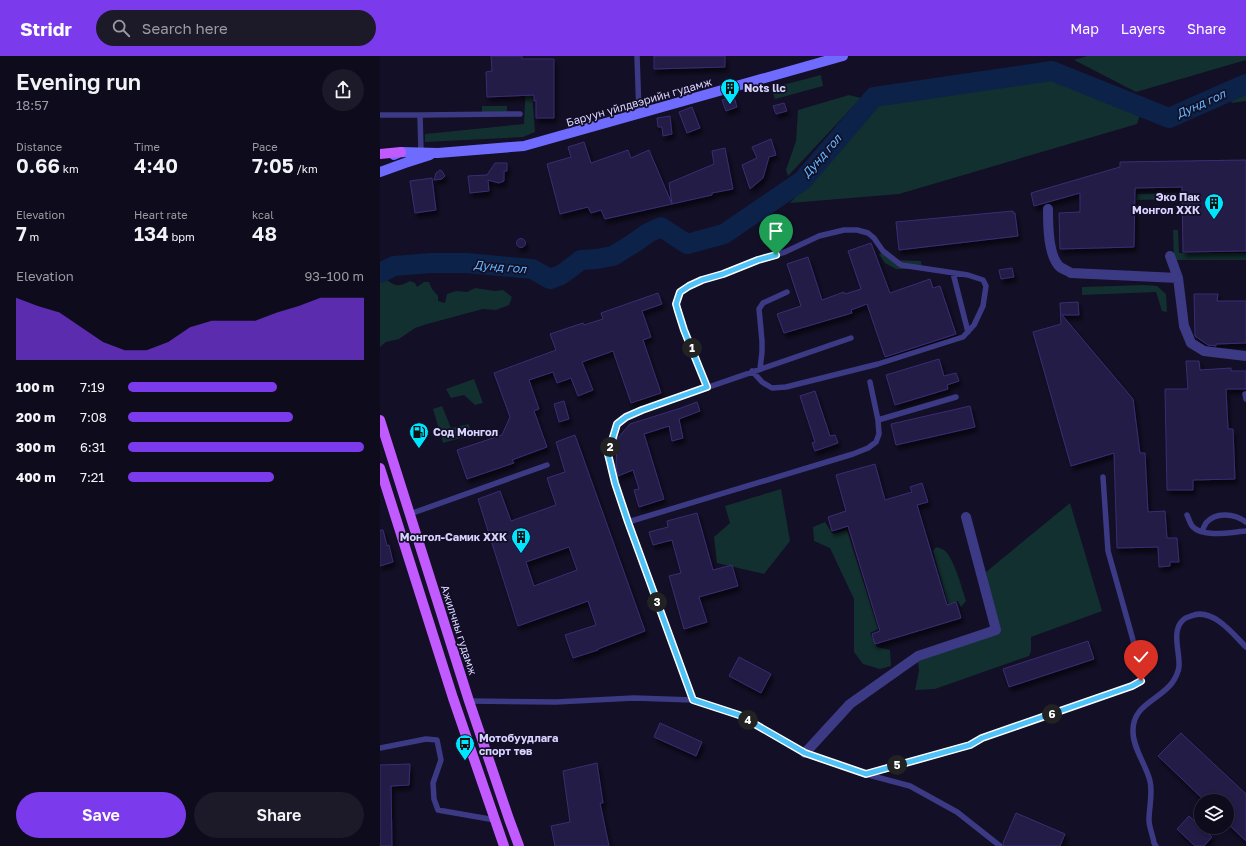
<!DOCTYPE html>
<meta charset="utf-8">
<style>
:root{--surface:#0e0b1c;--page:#1c1929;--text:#f1f3f6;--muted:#9b9ba3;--line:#2e2b3b;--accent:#7c3aed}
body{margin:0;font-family:"Golos Text",sans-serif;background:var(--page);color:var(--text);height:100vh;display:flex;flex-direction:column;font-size:15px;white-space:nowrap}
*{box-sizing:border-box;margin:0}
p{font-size:13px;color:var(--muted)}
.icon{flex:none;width:22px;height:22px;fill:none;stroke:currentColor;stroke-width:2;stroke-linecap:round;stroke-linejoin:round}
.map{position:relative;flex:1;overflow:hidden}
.drawer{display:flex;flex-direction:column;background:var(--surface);width:380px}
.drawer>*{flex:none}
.controls{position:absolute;left:814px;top:738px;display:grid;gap:8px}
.controls a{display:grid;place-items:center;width:40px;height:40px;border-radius:50%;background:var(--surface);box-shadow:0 2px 6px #0003,0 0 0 1px var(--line);font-size:20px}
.pin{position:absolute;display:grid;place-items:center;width:34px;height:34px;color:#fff;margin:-41px -17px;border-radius:50% 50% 50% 0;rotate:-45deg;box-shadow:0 0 4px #0007}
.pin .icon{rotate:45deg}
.km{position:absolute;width:20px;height:20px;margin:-10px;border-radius:50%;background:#222;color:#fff;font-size:11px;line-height:20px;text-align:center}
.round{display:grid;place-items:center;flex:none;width:42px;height:42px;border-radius:21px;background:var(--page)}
.summary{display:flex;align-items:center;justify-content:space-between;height:68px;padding:0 16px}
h1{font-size:22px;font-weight:600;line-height:30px}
.metrics{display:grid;grid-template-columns:repeat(3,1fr);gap:6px;height:68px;padding:4px 16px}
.metrics div{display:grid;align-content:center}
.metrics b{font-size:20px;font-weight:600}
.metrics small{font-size:11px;font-weight:400}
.metrics p{font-size:11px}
.chart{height:112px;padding:8px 16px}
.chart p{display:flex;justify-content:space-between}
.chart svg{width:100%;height:72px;margin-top:4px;fill:var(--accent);opacity:.7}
.button{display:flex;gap:8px;margin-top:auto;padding:8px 16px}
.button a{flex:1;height:46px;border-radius:24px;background:var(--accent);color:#fff;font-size:16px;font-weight:600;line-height:46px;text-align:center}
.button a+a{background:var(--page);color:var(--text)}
ul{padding:0 16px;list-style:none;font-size:13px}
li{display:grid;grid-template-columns:64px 48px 1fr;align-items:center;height:30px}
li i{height:10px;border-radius:5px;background:var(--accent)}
header{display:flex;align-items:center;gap:24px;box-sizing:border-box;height:56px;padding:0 20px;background:var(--accent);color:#fff}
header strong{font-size:19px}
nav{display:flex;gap:22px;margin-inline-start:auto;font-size:14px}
.search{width:280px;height:36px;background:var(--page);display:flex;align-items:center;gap:10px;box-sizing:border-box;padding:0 14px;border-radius:22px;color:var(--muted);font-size:15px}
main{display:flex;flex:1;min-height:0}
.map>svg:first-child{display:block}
.green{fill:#12302f}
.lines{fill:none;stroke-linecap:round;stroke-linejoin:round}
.river{stroke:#0c2248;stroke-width:20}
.building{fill:#241b47;stroke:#3b2d73;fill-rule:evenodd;filter:url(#shadow)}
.lane{stroke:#3d3a85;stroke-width:5.5}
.street{stroke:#3d3a85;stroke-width:10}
.secondary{stroke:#6f6bff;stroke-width:10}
.primary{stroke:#c25bff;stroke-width:10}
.route-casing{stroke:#fff;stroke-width:8}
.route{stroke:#4fc3f7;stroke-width:5}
.labels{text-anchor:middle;stroke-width:3.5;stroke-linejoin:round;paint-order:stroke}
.poi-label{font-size:11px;font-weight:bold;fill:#d9d4ff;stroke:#130f26;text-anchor:start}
.street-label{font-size:11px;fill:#d9d4ff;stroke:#130f26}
.water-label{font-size:12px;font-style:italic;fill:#62b6ff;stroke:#130f26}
</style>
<header>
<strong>Stridr</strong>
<div class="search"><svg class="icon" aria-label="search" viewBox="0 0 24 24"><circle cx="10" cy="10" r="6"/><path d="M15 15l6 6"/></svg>Search here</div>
<nav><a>Map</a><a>Layers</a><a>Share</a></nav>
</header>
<main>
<section class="drawer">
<div class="summary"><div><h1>Evening run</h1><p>18:57</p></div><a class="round"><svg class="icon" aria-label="share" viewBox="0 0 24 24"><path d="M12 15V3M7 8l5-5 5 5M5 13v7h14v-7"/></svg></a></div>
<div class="metrics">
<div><p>Distance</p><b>0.66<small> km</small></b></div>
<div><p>Time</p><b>4:40</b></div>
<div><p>Pace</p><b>7:05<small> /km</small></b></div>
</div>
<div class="metrics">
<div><p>Elevation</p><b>7<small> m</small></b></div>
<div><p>Heart rate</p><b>134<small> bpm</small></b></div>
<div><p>kcal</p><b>48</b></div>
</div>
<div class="chart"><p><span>Elevation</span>93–100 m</p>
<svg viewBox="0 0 160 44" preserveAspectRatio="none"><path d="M0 44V6L10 11L20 15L30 24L40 33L50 38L60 38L70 33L80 24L90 20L100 20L110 20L120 15L130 11L140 6L150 6L160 6V44z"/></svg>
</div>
<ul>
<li><b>100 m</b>7:19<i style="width:63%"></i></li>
<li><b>200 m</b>7:08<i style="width:70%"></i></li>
<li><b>300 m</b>6:31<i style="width:100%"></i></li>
<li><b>400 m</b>7:21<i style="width:62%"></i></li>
</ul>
<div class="button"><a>Save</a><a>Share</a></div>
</section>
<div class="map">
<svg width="866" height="790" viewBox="0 0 866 790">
<defs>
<filter id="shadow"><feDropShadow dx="2.5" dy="4.5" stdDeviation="2" flood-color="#0009"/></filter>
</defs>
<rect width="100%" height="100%" fill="#130f26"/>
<!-- green -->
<path class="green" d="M707,0H866V4L756,36L694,4Z
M441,19L443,30L395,43L391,32Z
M673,20L760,59L757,68L519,138L410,147L499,45Z
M866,22V45L852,47L837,31Z
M151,23L155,76L143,81L45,86V78L144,68L146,24Z
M469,39L481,42L408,120L406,114L416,85L418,54Z
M102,50H127V57L102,58Z
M796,137L797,143L756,144L757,138Z
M793,174H798L799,197H866V204H794Z
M510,197L511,204L541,205L542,213H516L505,207L499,198Z
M0,222C15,225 12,235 30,225L35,227L37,231L44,226H49L52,233L58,240V245L65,247L67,238L76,235L87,236L95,232L115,235L123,234L132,241L129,249L116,254L103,253L47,268L35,272L19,283L6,286L0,291Z
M764,229L777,230L786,238L787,256L782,255L776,236L702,239V231Z
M94,323L103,347L95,349L84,339L71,342L66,333Z
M62,350L71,372L89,368L91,379L63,387L53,353Z
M401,433L410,485L384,518L337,507L334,481L350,467L345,450Z
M690,447L722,555L651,581V595L649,600L555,633L535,634L539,615L538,605L617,575L606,516Z
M445,466L453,478L467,474L498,573L490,577L497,591L510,594L511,610L500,613L483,608L474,596V543L450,492L434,485L433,471Z
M556,491C560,492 564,493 567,497C575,507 582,532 586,545L581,551L578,545L568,548L553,495Z"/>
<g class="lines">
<!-- river -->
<path class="river" d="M0,217L14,210L51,207H87L152,213L170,223L181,219L201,204L217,203L233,200L254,187L268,177L281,171L307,188L344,178L423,124L494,41L672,15L789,62L866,28"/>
</g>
<!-- building -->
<path class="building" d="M111,0H142V3H174V62H156V44L154,45V39L107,41L106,16L112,15Z
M274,0H345V11L274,13Z
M354,41L357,51L346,55L342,44Z
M404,47L407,55L396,58L393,50Z
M312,51L320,72L307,77L299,56Z
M290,60L292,78L283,80L282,71H278L277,62Z
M391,83L396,99L389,101L383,122L370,133L362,109L377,102L372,91Z
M204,86L211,107L248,94L251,102L269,94L292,148L225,163L221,154L211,157L208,151L180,158L167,108L191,101L188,91Z
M345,92L353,133L332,137V139L292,148L289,127L334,108L332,95Z
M866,104V195L803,196L802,131L755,132L754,191L680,193L679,157L700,156V137L654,150L651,137L740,111V106Z
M115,107H127V115H124V125L119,127L108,124L109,135L90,137L88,120L107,119Z
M60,114L62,115L65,120L62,123L54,124L56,117Z
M52,122L56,154L35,157L30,125Z
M633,155V157H635L638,180L519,194L516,166Z
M136.5 187a4.5 4.5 0 1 1 9 0a4.5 4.5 0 1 1-9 0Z
M491,187L510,237L550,223L553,232L560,230L576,278L505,301L487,248L471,254L472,257L404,277L397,258L421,250L407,208L428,201L442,244L464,236L465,238L481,233L468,195Z
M632,212L634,221L621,223L619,214Z
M278,237L282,248L262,255L271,281L263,284L281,337L251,347L233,295L202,306L213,334L198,340L191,322L177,327L173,316L149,324L159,353L154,355L167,391L132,404L134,407L87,423L77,394L122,379L130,361L114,317L176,294L170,278L203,267L204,269L223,263L221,257Z
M814,238H838L837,245H866V287L836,288V290L828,289L815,280Z
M698,246L699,259H682L753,343L760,397H765L768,456L785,455L787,482H797L799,506H790V510L779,511L778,491L737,492L734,397L691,410L653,276L681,268L680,247Z
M559,303L564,320L576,317L579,325L567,329L568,333L515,349L506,319Z
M806,305H819L820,314L851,312V315H866V333H846L848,373H853L855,423L813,424V434H787L785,333H808Z
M435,335L450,380L455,379L458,387L435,395L432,387L435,386L420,340Z
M184,345L189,363L179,366L174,348Z
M317,346L320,355L299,363L303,382L292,385L289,370L264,378L284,443L259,451L254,434L259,433L253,414L238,420L236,411L237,383L250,368L301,352Z
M590,350L595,371L516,389L511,368Z
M195,379L265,575L218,593V594L193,602L185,579L216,569L208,545L138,570L98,443L120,435L131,465L176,449L167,422L185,416L176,386ZM189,491L197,514L154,530L146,506Z
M495,408L505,444L532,436L530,431L542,427L548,446L537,449L567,549L576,546L581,562L495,588L492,578L500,575L468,470L452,475L448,461L466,455L456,419Z
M317,457L333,514L352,509L358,530L319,541L327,566L304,573L289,520L301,517L292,484L273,489L269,476L288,471L287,465Z
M0,474H3L7,490L9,489L13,506L0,510Z
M708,585L714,603L629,631L623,613Z
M359,601L391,618L381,637L349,620Z
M280,667L322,686L316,700L274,681Z
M801,677L866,738V785L847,767V745H825L778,700Z
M217,707L223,747H220L229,790H175L171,770L190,766L183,715Z
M30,708L29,729L11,730L12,790H0V709Z
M636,757L685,778L680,790H624L623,787Z
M809,760L832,781L824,790H815L797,773Z"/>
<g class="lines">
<!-- lane -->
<path class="lane" d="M257,0L259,58
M0,59H40L41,96
M40,59L140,58
M573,217L588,276
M380,313L382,296V285L379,253L383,247L407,236
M327,331L304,274L296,248L300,236L309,230L322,224L343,218L378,204L405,196L439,180L464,174H477L488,177L494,182L503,195L521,209L588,219L603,224L606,230L603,250L594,269L583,281L498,308L406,331L392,332L382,326L372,315
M865,338L866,343
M498,364L576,341
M30,458L167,409
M807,459C809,463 810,468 813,471C824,482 852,476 866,475
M248,466L473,398L488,392L496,386L499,378L498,364L490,326
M822,476C823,473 824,470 826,467C836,455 855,458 866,466
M313,644L235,427L228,398L234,377L237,368L246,361L262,354L471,282
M89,645L176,646L254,642L313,644L359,659L425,697L485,718L530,730L577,756L620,790
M0,692L46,683L57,684L61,704L53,727L54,743L58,754L115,764
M486,717L590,689L602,682L752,630L761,625L762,616L728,495L723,421
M776,790L774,787C773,780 769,771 769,764C769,751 773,738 770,725C766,709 753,692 753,676C752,649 778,645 792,627C795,623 799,615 799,610C800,596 791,575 803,564C806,561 811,560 814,559C834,553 854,579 866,591"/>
<!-- street -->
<path class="street" d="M668,153C668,169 668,200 680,211C683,213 688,215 691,217L798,222
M790,200L798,222L804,270L811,287L824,295L866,300
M425,697L470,648L538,600L616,574L586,461"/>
<!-- secondary -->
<path class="secondary" d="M14,99L21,96L58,97L144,90L463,0
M0,116L25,107L50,99"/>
<!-- primary -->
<path class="primary" d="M0,98L21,96
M0,364L89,645L129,763L139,790
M0,412L73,642L124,790"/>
</g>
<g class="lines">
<defs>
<path id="route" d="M396,199L378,204L343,218L322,224L309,230L300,236L296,248L298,255L304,274L327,331L262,354L246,361L237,368L228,398L235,427L248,466L313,644L359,659L425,697L486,718L590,689L602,682L752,630L761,625"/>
</defs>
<!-- route casing -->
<use href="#route" class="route-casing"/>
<!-- route -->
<use href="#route" class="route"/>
</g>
<!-- icons -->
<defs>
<symbol id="building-pin" viewBox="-11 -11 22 30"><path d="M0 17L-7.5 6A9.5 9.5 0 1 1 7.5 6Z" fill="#00e5ff" stroke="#130f26"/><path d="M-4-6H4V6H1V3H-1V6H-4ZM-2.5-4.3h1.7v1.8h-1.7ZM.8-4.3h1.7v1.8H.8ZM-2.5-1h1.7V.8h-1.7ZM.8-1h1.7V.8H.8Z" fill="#111"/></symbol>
<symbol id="fuel-pin" viewBox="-11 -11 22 30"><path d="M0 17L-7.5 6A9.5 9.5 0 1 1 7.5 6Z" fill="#00e5ff" stroke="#130f26"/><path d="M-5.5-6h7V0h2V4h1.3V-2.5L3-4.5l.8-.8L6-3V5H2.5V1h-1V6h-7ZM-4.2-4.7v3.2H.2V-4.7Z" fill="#111"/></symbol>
<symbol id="bus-pin" viewBox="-11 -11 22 30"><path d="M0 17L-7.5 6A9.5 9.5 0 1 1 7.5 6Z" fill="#00e5ff" stroke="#130f26"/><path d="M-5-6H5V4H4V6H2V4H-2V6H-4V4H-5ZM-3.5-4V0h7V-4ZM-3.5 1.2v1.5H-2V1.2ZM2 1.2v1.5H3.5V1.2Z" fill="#111"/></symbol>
</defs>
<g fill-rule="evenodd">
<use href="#building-pin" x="339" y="21" width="22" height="30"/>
<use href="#building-pin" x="823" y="136" width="22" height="30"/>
<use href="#fuel-pin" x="28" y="365" width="22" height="30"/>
<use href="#building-pin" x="130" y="470" width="22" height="30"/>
<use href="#bus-pin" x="74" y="677" width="22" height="30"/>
</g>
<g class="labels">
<!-- poi labels -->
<g class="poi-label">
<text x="364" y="36">Nots llc</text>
<text x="820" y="145" text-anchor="end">Эко Пак<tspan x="820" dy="13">Монгол ХХК</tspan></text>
<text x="53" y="380">Сод Монгол</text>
<text x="127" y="485" text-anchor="end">Монгол-Самик ХХК</text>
<text x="99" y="686">Мотобуудлага<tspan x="99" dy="13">спорт төв</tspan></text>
</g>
<!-- street labels -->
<g class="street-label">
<text transform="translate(259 46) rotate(-16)" y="4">Баруун үйлдвэрийн гудамж</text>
<text transform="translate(79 574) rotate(72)" y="4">Ажилчны гудамж</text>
</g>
<!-- water labels -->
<g class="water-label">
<text transform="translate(821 48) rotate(-24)" y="4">Дунд гол</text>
<text transform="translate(442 100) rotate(-49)" y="4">Дунд гол</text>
<text transform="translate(120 211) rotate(5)" y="4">Дунд гол</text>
</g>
</g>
</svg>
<div class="controls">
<a><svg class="icon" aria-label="layers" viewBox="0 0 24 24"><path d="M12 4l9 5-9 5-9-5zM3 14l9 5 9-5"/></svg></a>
</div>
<div class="pin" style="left:396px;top:199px;background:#1e9e55"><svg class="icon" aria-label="arrive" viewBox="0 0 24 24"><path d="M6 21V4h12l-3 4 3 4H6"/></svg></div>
<div class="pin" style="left:761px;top:625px;background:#d93025"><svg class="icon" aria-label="check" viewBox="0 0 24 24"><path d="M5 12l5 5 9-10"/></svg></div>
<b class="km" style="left:312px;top:292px">1</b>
<b class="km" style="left:230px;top:391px">2</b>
<b class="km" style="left:277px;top:546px">3</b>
<b class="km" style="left:368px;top:664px">4</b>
<b class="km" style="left:517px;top:709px">5</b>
<b class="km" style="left:672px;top:658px">6</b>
</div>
</main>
